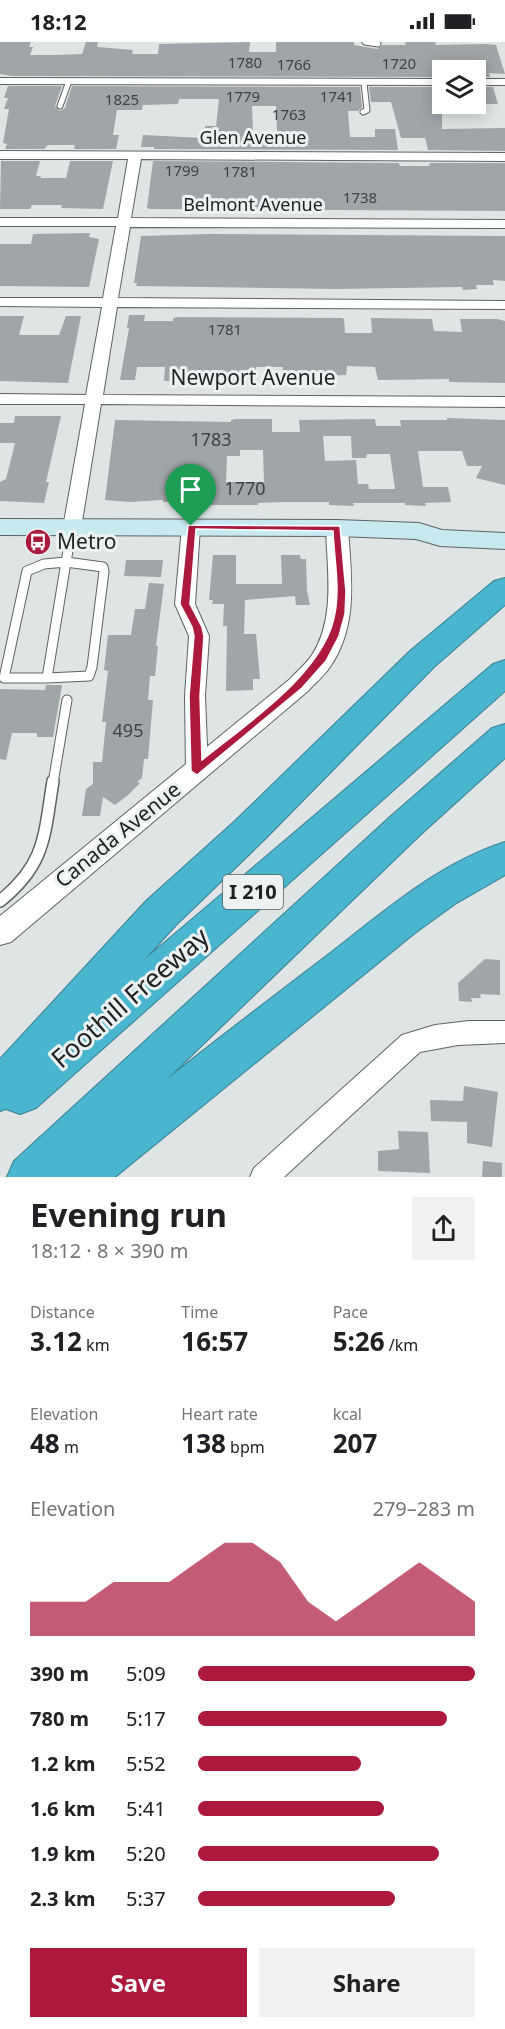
<!DOCTYPE html>
<meta charset="utf-8">
<style>
:root{--surface:#fff;--page:#f2f2f2;--text:#202124;--muted:#757577;--accent:#ad183d}
body{margin:0;font-family:"Noto Sans",sans-serif;background:var(--page);color:var(--text);height:100vh;display:flex;flex-direction:column;font-size:22px;white-space:nowrap}
*{box-sizing:border-box;margin:0}
p{font-size:20px;color:var(--muted)}
.icon{flex:none;width:33px;height:33px;fill:none;stroke:currentColor;stroke-width:2;stroke-linecap:round;stroke-linejoin:round}
.map{position:relative;height:1135px;overflow:hidden}
.details{display:flex;flex-direction:column;background:var(--surface);flex:1}
.details>*{flex:none}
.tools{position:absolute;left:432px;top:18px;display:grid;gap:12px}
.tools a{display:grid;place-items:center;width:54px;height:54px;border-radius:0px;background:var(--surface);box-shadow:0 3px 15px #0003;font-size:30px}
.pin{position:absolute;display:grid;place-items:center;width:51px;height:51px;color:#fff;margin:-62px -26px;border-radius:50% 50% 50% 0;rotate:-45deg;box-shadow:0 0 6px #0007}
.pin .icon{rotate:45deg}
.round{display:grid;place-items:center;flex:none;width:63px;height:63px;border-radius:0px;background:var(--page)}
.overview{display:flex;align-items:center;justify-content:space-between;height:102px;padding:0 30px}
h1{font-size:33px;font-weight:700;line-height:45px}
.figures{display:grid;grid-template-columns:repeat(3,1fr);gap:9px;height:102px;padding:6px 30px}
.figures div{display:grid;align-content:center}
.figures b{font-size:26px;font-weight:700}
.figures small{font-size:16px;font-weight:400}
.figures p{font-size:16px}
.chart{height:168px;padding:12px 30px}
.chart p{display:flex;justify-content:space-between}
.chart svg{width:100%;height:108px;margin-top:6px;fill:var(--accent);opacity:.7}
.button{display:flex;gap:12px;margin-top:auto;padding:12px 30px}
.button a{flex:1;height:69px;border-radius:0px;background:var(--accent);color:#fff;font-size:24px;font-weight:700;line-height:69px;text-align:center}
.button a+a{background:var(--page);color:var(--text)}
ul{padding:0 30px;list-style:none;font-size:20px}
li{display:grid;grid-template-columns:96px 72px 1fr;align-items:center;height:45px}
li i{height:15px;border-radius:8px;background:var(--accent)}
.status{display:flex;justify-content:space-between;align-items:center;height:42px;padding:0 30px;background:var(--surface);direction:ltr}
.status svg{height:16px;fill:currentColor}
.map>svg:first-child{display:block}
.building{fill:#a0a5a7;fill-rule:evenodd}
.lines{fill:none;stroke-linecap:round;stroke-linejoin:round}
.service-far2-casing{stroke:#5e6364;stroke-width:7}
.service-far1-casing{stroke:#5e6364;stroke-width:11}
.service-casing{stroke:#5e6364;stroke-width:14}
.minor-casing{stroke:#5e6364;stroke-width:2}
.tertiary-casing{stroke:#5e6364;stroke-width:2}
.secondary-casing{stroke:#5e6364;stroke-width:2}
.motorway-casing{stroke:#3b8192;stroke-width:2}
.service-far2{stroke:#fff;stroke-width:5}
.service-far1{stroke:#fff;stroke-width:9}
.service{stroke:#fff;stroke-width:11}
.minor{fill:#fff;fill-rule:evenodd}
.tertiary{fill:#fff;fill-rule:evenodd}
.secondary{fill:#c9e9f0;fill-rule:evenodd}
.motorway{fill:#4ab5ce;fill-rule:evenodd}
.route{fill:#ad183d;stroke:#fff;stroke-width:1.5;fill-rule:evenodd}
.labels{text-anchor:middle;stroke-width:6;stroke-linejoin:round;paint-order:stroke}
.far-number-label{font-size:15px;fill:#3f4243}
.far-street-label{font-size:18px;fill:#1f2122;stroke:#ecf1f2}
.number-label{font-size:18px;fill:#3f4243}
.shield{fill:#ecf1f2;stroke:#5c5f60;stroke-width:1.5}
.shield-label{font-size:20px;font-weight:bold;fill:#1f2122}
.street-label{font-size:21px;fill:#1f2122;stroke:#ecf1f2}
.poi-label{font-size:21px;fill:#1f2122;stroke:#ecf1f2;text-anchor:start}
.near-street-label{font-size:26px;fill:#1f2122;stroke:#ecf1f2}
</style>
<div class="status"><b>18:12</b><svg viewBox="0 0 49 12"><path d="M0 12V9h3v3zM5 12V6h3v6zM10 12V3h3v9zM15 12V0h3v12zM26 1h20v11H26zM47 4h2v5h-2z"/></svg></div>
<div class="map">
<svg width="505" height="1135" viewBox="0 0 505 1135">
<rect width="100%" height="100%" fill="#dfe4e5"/>
<!-- building -->
<path class="building" d="M0,0H31L29,5H33L30,13H57L82,12L86,0H98L97,5L133,8L132,12H158L159,2L250,0L249,10H276V0H354V3L377,7L383,3H406L405,0H435L436,3L485,2L496,3L505,32L489,31L490,35H476V28H442V35L12,34L0,32Z
M8,44H62L55,64L60,69L65,66L72,44L360,45L362,65L358,69H348L350,95H375V87H395L398,108L154,107V105H141L143,93L203,96L205,84H216L219,57H179L178,62L143,63L142,68H117L113,93H119L116,107H74L75,103H48L44,107H5L7,102L3,101L9,67H4L8,56H4ZM252,64H276L277,90H253Z
M369,45H442V87L505,86V109L428,108L425,96H401L391,60H371Z
M476,45H493L498,62H483Z
M1,119H40L36,134H41L40,136H66L70,119H113L103,167L61,166L62,163H32L30,167H0Z
M153,119L399,121L400,124H429L430,121H505V169L150,167L147,166Z
M90,191L89,195L99,197L89,245L0,244V202H31L33,192Z
M209,192L505,194V239L493,238L494,243H476L477,247L463,248L462,245L336,247L136,244L137,241H134L141,194Z
M129,273H145L144,279H173V276L178,275L342,276L344,277L345,291H372L371,276L432,277L434,289L462,290L460,277H497L505,279V341L449,340V337L378,338L375,325L347,324L346,333L326,334V337L282,336L283,325H256V329H239V339H164L165,325H137L135,338H120L129,286H127Z
M0,274H24L19,293H59L66,274H81L68,341L0,339Z
M15,374H61L46,440H49L44,461L0,459V440L6,437L15,401H0V381H14Z
M447,376L505,378V443L476,436L482,424H467L462,409H418L423,445H448L451,460L425,461L426,464L405,463V461H353L354,464L329,463V460H282L258,461V463H196V460H163V458L130,460L105,458L115,378L231,380V378L236,377H272V390H300L299,378L375,377L376,384H401L400,378H447ZM323,394H351L352,416H366L367,412H390L395,447H369L368,442H358L356,418L325,419ZM240,408H263L264,440H226L227,414H240Z
M213,513H236V542H282L281,513H300L301,517H306L307,549L310,563H296L295,554L245,558L244,592H256L260,637H253V648L226,649L227,584H223L224,562H212L213,558H209Z
M126,518H163L161,535L124,534Z
M149,541L164,542L156,604H158L155,634H150L148,658H153L148,717H144L142,736L137,740L140,741L128,753L115,763L103,755L100,774H82L86,747L93,742V720H102L106,680H102L108,629L104,628L108,593H131L135,567H145Z
M46,643H62L53,695H37V691H12L6,718L0,717V647L45,648Z
M485,917L500,918V953L480,952L481,956H471L472,960L459,959L458,941Z
M464,1044L498,1050L492,1105L467,1101V1080L431,1079L430,1058L463,1059Z
M398,1089L428,1090L430,1131L378,1129V1109L399,1107Z
M483,1119L502,1121V1135H482Z"/>
<g class="lines">
<defs>
<path id="service-far2" d="M365,0L378,2
M60,64L69,39
M363,70L367,68L364,41"/>
<path id="service-far1" d="M66,520L72,486
M47,636L89,634L92,625L104,529L103,525L66,520
M47,636H4L27,529L44,522L66,520
M47,636L66,520
M53,741L67,658"/>
<path id="service" d="M0,859C46,822 44,794 53,739"/>
<path id="minor" d="M0,36L442,37V43L0,42Z
M476,37H505V43H476Z
M0,109L505,111V119L141,117L131,176L505,178V186L130,185L118,256L505,259V267L117,265L103,353L505,355V365L101,362L81,486L78,490H66L63,486L85,362H0V352L86,353L102,265L0,264V256H103L116,184H0V176H118L128,117H0Z
M191,480L197,481L200,485L195,562L209,594L205,654L208,729L205,735L197,737L189,735L186,729L185,654L189,594L175,562L182,485L185,481Z
M469,979H505V1001L458,1003L420,1010L284,1135H250L254,1126L402,993L435,983Z"/>
<path id="tertiary" d="M337,479L345,481L348,486C351,534 359,583 330,625C324,634 315,641 308,649L11,900L0,903V874L290,637C297,629 306,622 312,613C336,576 327,527 326,486L329,481Z"/>
<path id="secondary" d="M0,477L337,478L419,481L442,488L505,491V507L440,504L416,497L337,494L0,493Z"/>
<path id="motorway" d="M505,536V563L434,625L263,799L176,883L144,918L493,622L505,618V649L36,1066L20,1072L6,1067L0,1069V1017L146,859L235,779L410,609L494,539Z
M505,682V716L419,794L167,1037C220,995 275,953 329,912C383,870 439,821 505,800V833L455,862L415,891L115,1135H7L14,1119L391,774L492,686Z"/>
</defs>
<!-- service-far2 casing -->
<use href="#service-far2" class="service-far2-casing"/>
<!-- service-far1 casing -->
<use href="#service-far1" class="service-far1-casing"/>
<!-- service casing -->
<use href="#service" class="service-casing"/>
<!-- minor casing -->
<use href="#minor" class="minor-casing"/>
<!-- tertiary casing -->
<use href="#tertiary" class="tertiary-casing"/>
<!-- secondary casing -->
<use href="#secondary" class="secondary-casing"/>
<!-- motorway casing -->
<use href="#motorway" class="motorway-casing"/>
<!-- service-far2 -->
<use href="#service-far2" class="service-far2"/>
<!-- service-far1 -->
<use href="#service-far1" class="service-far1"/>
<!-- service -->
<use href="#service" class="service"/>
<!-- minor -->
<use href="#minor" class="minor"/>
<!-- tertiary -->
<use href="#tertiary" class="tertiary"/>
<!-- secondary -->
<use href="#secondary" class="secondary"/>
<!-- motorway -->
<use href="#motorway" class="motorway"/>
</g>
<!-- route -->
<path class="route" d="M188,483L340,484L346,550L345,572L339,594L326,619L302,646L197,733L191,729L189,654L194,594L192,585L180,562ZM196,487L333,489C334,515 340,545 335,571C326,630 246,682 202,718L200,654L204,594L202,585L190,562Z"/>
<!-- icons -->
<defs>
<symbol id="bus-disc" viewBox="-11 -11 22 22"><circle r="9.5" fill="#ad183d" stroke="#ecf1f2"/><path d="M-5-6H5V4H4V6H2V4H-2V6H-4V4H-5ZM-3.5-4V0h7V-4ZM-3.5 1.2v1.5H-2V1.2ZM2 1.2v1.5H3.5V1.2Z" fill="#fff"/></symbol>
</defs>
<g fill-rule="evenodd">
<use href="#bus-disc" x="23" y="485" width="30" height="30"/>
</g>
<g class="labels">
<!-- far-number labels -->
<g class="far-number-label">
<text x="245" y="26">1780</text>
<text x="399" y="27">1720</text>
<text x="294" y="28">1766</text>
<text x="243" y="60">1779</text>
<text x="337" y="60">1741</text>
<text x="122" y="63">1825</text>
<text x="289" y="78">1763</text>
<text x="182" y="134">1799</text>
<text x="240" y="135">1781</text>
<text x="360" y="161">1738</text>
<text x="225" y="293">1781</text>
</g>
<!-- far-street labels -->
<g class="far-street-label">
<text x="253" y="102">Glen Avenue</text>
<text x="253" y="169">Belmont Avenue</text>
</g>
<!-- number labels -->
<g class="number-label">
<text x="211" y="404">1783</text>
<text x="245" y="453">1770</text>
<text x="128" y="695">495</text>
</g>
<!-- shield labels -->
<rect class="shield" x="223" y="833" width="60" height="34" rx="4.5"/>
<g class="shield-label">
<text x="253" y="857">I 210</text>
</g>
<!-- street labels -->
<g class="street-label">
<text x="253" y="343">Newport Avenue</text>
<text transform="translate(118 793) rotate(-39)" y="7">Canada Avenue</text>
</g>
<!-- poi labels -->
<g class="poi-label">
<text x="57" y="507">Metro</text>
</g>
<!-- near-street labels -->
<g class="near-street-label">
<text transform="translate(130 956) rotate(-41)" y="9">Foothill Freeway</text>
</g>
</g>
</svg>
<div class="tools">
<a><svg class="icon" aria-label="layers" viewBox="0 0 24 24"><path d="M12 4l9 5-9 5-9-5zM3 14l9 5 9-5"/></svg></a>
</div>
<div class="pin" style="left:191px;top:484px;background:#1e9e55"><svg class="icon" aria-label="arrive" viewBox="0 0 24 24"><path d="M6 21V4h12l-3 4 3 4H6"/></svg></div>
</div>
<section class="details">
<div class="overview"><div><h1>Evening run</h1><p>18:12 · 8 × 390 m</p></div><a class="round"><svg class="icon" aria-label="share" viewBox="0 0 24 24"><path d="M12 15V3M7 8l5-5 5 5M5 13v7h14v-7"/></svg></a></div>
<div class="figures">
<div><p>Distance</p><b>3.12<small> km</small></b></div>
<div><p>Time</p><b>16:57</b></div>
<div><p>Pace</p><b>5:26<small> /km</small></b></div>
</div>
<div class="figures">
<div><p>Elevation</p><b>48<small> m</small></b></div>
<div><p>Heart rate</p><b>138<small> bpm</small></b></div>
<div><p>kcal</p><b>207</b></div>
</div>
<div class="chart"><p><span>Elevation</span>279–283 m</p>
<svg viewBox="0 0 160 44" preserveAspectRatio="none"><path d="M0 44V30L10 30L20 30L30 22L40 22L50 22L60 14L70 6L80 6L90 14L100 30L110 38L120 30L130 22L140 14L150 22L160 30V44z"/></svg>
</div>
<ul>
<li><b>390 m</b>5:09<i style="width:100%"></i></li>
<li><b>780 m</b>5:17<i style="width:90%"></i></li>
<li><b>1.2 km</b>5:52<i style="width:59%"></i></li>
<li><b>1.6 km</b>5:41<i style="width:67%"></i></li>
<li><b>1.9 km</b>5:20<i style="width:87%"></i></li>
<li><b>2.3 km</b>5:37<i style="width:71%"></i></li>
</ul>
<div class="button"><a>Save</a><a>Share</a></div>
</section>
